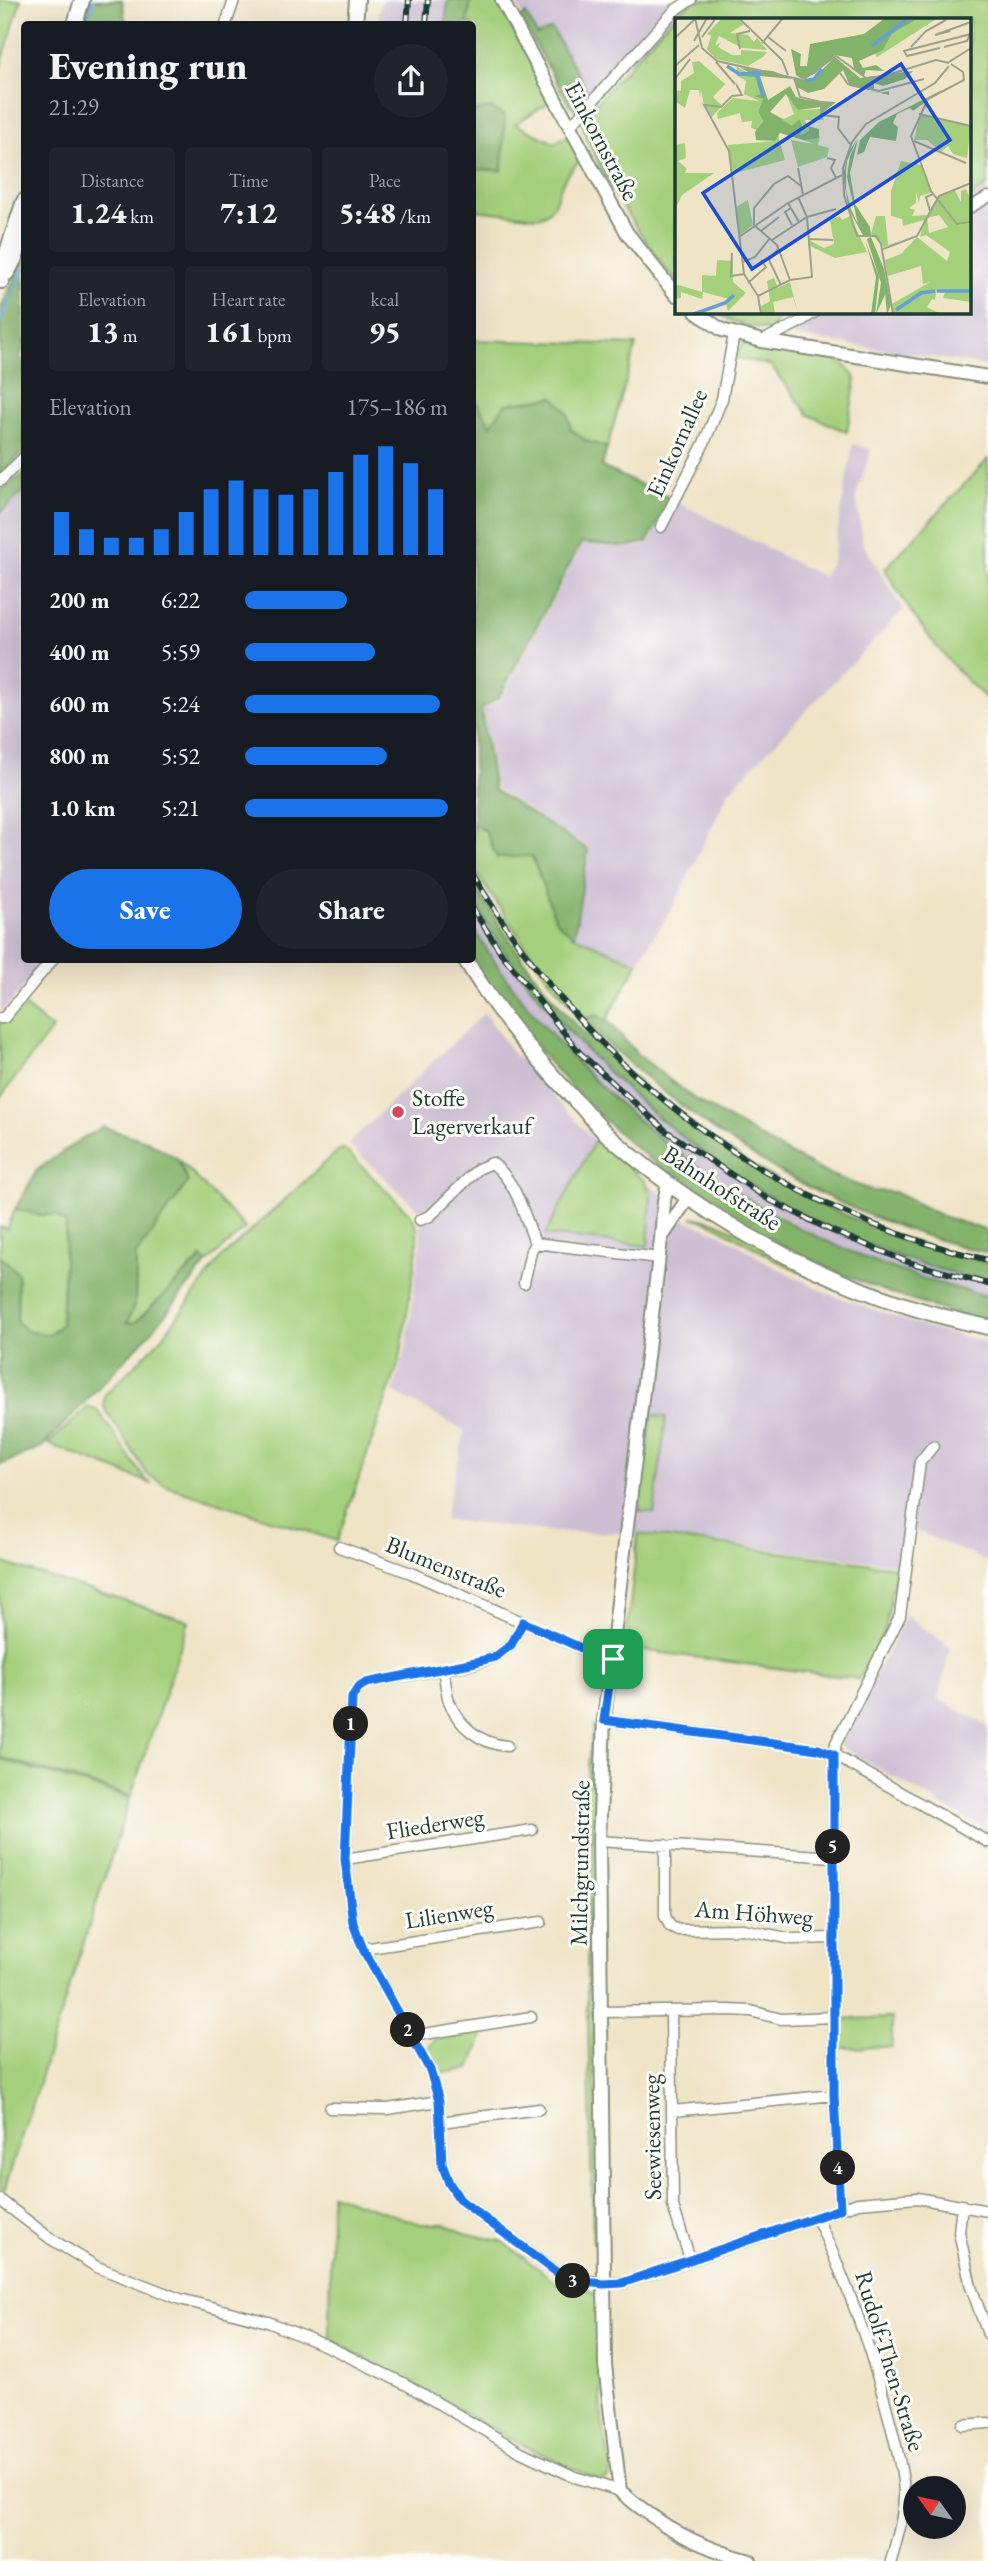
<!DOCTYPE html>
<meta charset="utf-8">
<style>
:root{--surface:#171b24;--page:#20242c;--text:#f1f3f6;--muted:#9ea1a6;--accent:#1a73e8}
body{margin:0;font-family:"EB Garamond",serif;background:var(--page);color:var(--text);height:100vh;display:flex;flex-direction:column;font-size:26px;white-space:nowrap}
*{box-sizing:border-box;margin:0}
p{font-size:23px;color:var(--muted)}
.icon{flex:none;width:38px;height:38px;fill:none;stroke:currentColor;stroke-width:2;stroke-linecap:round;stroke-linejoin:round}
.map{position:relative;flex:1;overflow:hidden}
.drawer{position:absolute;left:21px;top:21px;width:455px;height:942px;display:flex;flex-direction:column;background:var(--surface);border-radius:7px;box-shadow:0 7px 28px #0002}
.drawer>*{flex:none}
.needle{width:46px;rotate:303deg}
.controls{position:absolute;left:903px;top:2476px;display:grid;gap:14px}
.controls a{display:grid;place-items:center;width:63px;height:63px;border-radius:50%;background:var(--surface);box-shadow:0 7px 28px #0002;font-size:35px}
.pin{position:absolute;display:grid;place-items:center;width:60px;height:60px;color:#fff;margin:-30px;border-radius:14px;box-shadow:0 4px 10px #0006}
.km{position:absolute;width:35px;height:35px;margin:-18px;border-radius:50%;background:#222;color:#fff;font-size:19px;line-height:35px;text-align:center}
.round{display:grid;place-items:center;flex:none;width:74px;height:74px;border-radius:37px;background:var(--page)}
.overview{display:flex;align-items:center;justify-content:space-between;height:119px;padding:0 28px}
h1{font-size:38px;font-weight:800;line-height:52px}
.metrics{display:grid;grid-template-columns:repeat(3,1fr);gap:10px;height:119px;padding:7px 28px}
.metrics div{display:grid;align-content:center;border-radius:7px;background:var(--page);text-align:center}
.metrics b{font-size:30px;font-weight:800}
.metrics small{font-size:19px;font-weight:400}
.metrics p{font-size:19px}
.chart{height:196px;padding:14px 28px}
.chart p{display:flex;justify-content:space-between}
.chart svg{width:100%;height:126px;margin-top:7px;stroke:var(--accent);stroke-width:6}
.button{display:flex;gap:14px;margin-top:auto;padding:14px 28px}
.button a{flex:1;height:80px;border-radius:42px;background:var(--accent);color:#fff;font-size:28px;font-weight:800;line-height:80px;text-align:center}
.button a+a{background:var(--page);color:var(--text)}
ul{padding:0 28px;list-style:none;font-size:23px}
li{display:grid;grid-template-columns:112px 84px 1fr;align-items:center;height:52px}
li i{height:18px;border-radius:9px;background:var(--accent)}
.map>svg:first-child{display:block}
.industrial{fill:#ccbed3}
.green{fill:#a4cf7b;stroke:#628658;stroke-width:2}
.forest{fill:#83b26b;stroke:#517850;stroke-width:2}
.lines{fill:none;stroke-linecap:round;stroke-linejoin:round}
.stream{stroke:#65a0d5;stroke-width:3.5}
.minor-casing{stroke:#88907e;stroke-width:13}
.tertiary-casing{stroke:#88907e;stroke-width:16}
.secondary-casing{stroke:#88907e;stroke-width:18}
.minor{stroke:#fff;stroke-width:10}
.tertiary{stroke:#fff;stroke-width:12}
.secondary{stroke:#fff;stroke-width:14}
.rail-casing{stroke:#1f3d34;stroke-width:6}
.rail{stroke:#fdfcf7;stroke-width:3.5;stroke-dasharray:10;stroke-linecap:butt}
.route-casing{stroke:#fff;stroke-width:14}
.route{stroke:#1a73e8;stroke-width:9}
.poi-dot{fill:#d1495b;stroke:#fdfcf7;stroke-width:2.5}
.labels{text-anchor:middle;stroke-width:6;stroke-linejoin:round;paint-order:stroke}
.street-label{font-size:24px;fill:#1f3d34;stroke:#fdfcf7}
.poi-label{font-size:24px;fill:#1f3d34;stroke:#fdfcf7;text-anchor:start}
.inset-river{fill:none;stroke:#65a0d5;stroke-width:3.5}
.inset-road{fill:none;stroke:#9ca18c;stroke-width:2}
.view{fill:#1d4ed8;fill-opacity:0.15;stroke:#1d4ed8;stroke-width:3.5}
.inset-edge{fill:none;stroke:#1f3d34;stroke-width:3.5}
</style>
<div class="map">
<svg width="988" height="2561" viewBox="0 0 988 2561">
<rect width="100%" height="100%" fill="#fdfcf7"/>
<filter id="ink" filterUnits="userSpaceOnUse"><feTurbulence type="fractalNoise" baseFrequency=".0143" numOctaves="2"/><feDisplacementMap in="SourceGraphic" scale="14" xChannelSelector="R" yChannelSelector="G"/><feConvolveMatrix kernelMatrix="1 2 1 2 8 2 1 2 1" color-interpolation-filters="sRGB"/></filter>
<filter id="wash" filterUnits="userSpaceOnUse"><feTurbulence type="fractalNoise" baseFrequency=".00686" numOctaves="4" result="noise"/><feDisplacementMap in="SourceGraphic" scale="28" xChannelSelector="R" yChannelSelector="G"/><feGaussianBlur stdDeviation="1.57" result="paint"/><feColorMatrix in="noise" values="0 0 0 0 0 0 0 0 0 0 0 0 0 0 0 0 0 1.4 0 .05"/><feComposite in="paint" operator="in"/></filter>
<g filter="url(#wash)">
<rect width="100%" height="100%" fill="#f0e4c7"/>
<!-- industrial -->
<path class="industrial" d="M383,0H448L445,24H377L379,9Z
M514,0H689L576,116Z
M988,184V366L793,336L781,315L783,312H969V197Z
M853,444L871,450L856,496L863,544L903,610L729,791L674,905L638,962L574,936L588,850L496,788L483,710L501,699L582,545L627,549L648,544L673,500L823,577L832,561Z
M24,473V959H47L1,1013L0,496Z
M472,900L504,953L543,1003L585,1050L668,1127L711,1159L769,1195L831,1229L906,1259L988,1281V1296L904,1274L824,1240L704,1172L658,1138L573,1060L531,1010L493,960L473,928Z
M484,1013L513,1053L588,1134L658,1191L678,1217L721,1234L771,1265L829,1294L930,1329L988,1342V1562L917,1531L896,1564L638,1533L553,1532L444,1520L465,1431L393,1392L406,1349L420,1247L421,1212L348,1144Z
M906,1616L950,1647L938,1699L988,1726V1832L839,1745Z"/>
<!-- green -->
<path class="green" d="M0,0H21L0,69Z
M471,0H498L551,101L515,124L554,143L569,135C572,141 582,153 579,160C577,167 568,171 565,178C556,193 557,213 537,217L475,210L477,192L473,191V169L502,170L490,108L473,112L472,24H467Z
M693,0H988V185L969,197V19H676V282C645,242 615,200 594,153C590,144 584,134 582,123L588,112L662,28Z
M715,312H782L770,331L732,321Z
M473,340L636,345L607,448L587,441L571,429L567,412L491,426L473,395Z
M743,343L786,353L835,359L845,365L856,379L847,432L809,415L770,365L736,358Z
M988,459V700C945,663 913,619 885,569Z
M472,825L485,830L532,856L556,921L574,936L638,963L606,1021L597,1015L582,1020L545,974L475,871L473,864Z
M20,1003L52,1029L0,1098V1022Z
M595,1140L645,1181L651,1194L648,1246L545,1235Z
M344,1149L412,1216L417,1227V1249L400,1359L337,1541L167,1486L148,1475L104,1407V1396L161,1339L222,1257L338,1151Z
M177,1158L245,1228L207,1263L201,1258L135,1323H127L135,1302L136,1255L188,1182Z
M15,1209L39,1215H56L66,1223L61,1325L49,1335L26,1331L17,1322L18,1274L0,1256V1227L7,1229Z
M692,1217L714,1221L933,1320V1322L827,1284L776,1260L713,1224Z
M89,1406L99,1412L144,1478L152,1484L48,1444Z
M652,1415L666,1417L654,1513L639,1511Z
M638,1534L896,1567L885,1630L859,1679L625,1648Z
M0,1562L189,1621L131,1796L0,1757Z
M594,1726L599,1727L593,1842C582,1811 587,1759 594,1726Z
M0,1759L130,1798L4,2191L0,2188Z
M588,1835L594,1848V2010L587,2011Z
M594,2013L597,2242H593L588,2014Z
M892,2018V2047L840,2048L839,2019Z
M485,2028L470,2069L441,2073L428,2049C438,2028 465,2031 485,2028Z
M331,2194L421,2224H445L464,2233L502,2241L561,2286L588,2290L597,2297L602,2420L612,2471L606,2480L600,2481L525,2446L332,2341L329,2330Z"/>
<!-- forest -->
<path class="forest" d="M89,0H122L126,24H82Z
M448,0H471L467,24H445Z
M526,14L537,35L552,29L588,92L576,109L569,104L520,18Z
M490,108L505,116L502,171L473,169V112Z
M24,243V347L19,358L24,361V451L0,475V310L15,277Z
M472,395L491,425L505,404L554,397L567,412L571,430L587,441L607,448L602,467L672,499L647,542L627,547L581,543L499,697L481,709L494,790L588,850L574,936L556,921L532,856L497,858L485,830L473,825Z
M24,474V491L0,513V490Z
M473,883C505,934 538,984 579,1028C601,1051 626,1072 650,1092C750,1174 861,1234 988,1263V1281C805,1245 642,1128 528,983C511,962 497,941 483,917C479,912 474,905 472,899C472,894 473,888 473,883Z
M473,928C587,1113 776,1248 988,1296V1322C810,1280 642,1182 528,1037C512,1018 497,999 484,978C481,972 475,966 473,960C470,951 473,937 473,928Z
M597,1015L611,1024L637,1054L693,1098L782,1150L826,1173L873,1191L894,1192L942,1216L988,1231V1253C824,1215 703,1135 582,1020Z
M103,1127L147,1141L177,1158L188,1182L136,1255L135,1302L127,1323H135L202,1258L207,1263L151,1332L42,1447L0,1465V1256L18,1274L17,1322L26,1331L50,1335L61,1324L66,1223L56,1215H39L15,1209L37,1170L78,1141Z"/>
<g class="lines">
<!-- stream -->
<path class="stream" d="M86,24L93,0
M0,322L24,268"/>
</g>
</g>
<g filter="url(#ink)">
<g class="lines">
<defs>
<path id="minor" d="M226,24L234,0
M571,125L675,10L691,0
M969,208L988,197
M762,341L798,323L815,312
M0,481L24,457
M661,527L704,443L722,399L734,334
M0,1018H4L53,959
M420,1220L430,1216L478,1169L492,1163C517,1182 524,1215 535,1243L659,1258
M524,1283L531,1251L535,1243
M339,1547L411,1573L597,1655L613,1659
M523,1622L511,1645L495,1657L476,1663L366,1683L358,1688L352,1697L345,1859L353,1923L363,1949L430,2070L439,2101L442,2164L449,2183L460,2200L567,2280L623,2283L858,2203L917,2198L988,2211
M443,1669C445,1679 446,1691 449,1701C458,1726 481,1744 507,1746
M604,1720L818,1749L834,1755L988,1842
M599,1841L833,1857
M665,1845V1916L670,1926L678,1930L743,1929L792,1939L834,1938
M345,1859L532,1830
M363,1949L541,1922
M601,2012L727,2010L751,2011L781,2019L834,2017
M671,2012L673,2206L690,2259
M412,2036L531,2017
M330,2108L388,2109L439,2101
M672,2111L834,2095
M441,2122L539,2109
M0,2200L51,2239L97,2267L180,2299L268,2322L329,2347L407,2385L521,2452L575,2477L620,2491
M962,2205L959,2232L971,2287L988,2334
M840,2209L834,2095V1755L836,1743L900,1616L920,1462L933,1446
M817,2218C848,2284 873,2354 891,2425C896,2447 903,2470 904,2493C904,2517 897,2539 891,2561
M963,2425L988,2423"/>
<path id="tertiary" d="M502,0L627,233L676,295
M696,312L722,330L762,341L988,377
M668,1184L664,1201L661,1239L604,1720L599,1841L605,2365L620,2491C663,2528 696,2546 750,2561
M662,1237L688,1198"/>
<path id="secondary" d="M75,24L82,0
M355,24L357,0
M7,273C16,258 22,245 21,227
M2,281L5,258L24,201
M465,959C496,1011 534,1057 576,1101C588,1113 599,1128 612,1139C719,1231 850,1299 988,1327"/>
</defs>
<!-- minor casing -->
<use href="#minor" class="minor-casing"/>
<!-- tertiary casing -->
<use href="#tertiary" class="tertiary-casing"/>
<!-- secondary casing -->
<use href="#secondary" class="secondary-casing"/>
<!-- minor -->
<use href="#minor" class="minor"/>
<!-- tertiary -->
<use href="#tertiary" class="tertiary"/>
<!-- secondary -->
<use href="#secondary" class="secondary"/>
<defs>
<path id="rail" d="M407,24L409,0
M426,24L428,0
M472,873C587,1068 766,1209 988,1260
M472,908L502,954L580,1053L666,1131L768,1199L830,1230L908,1262L988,1284"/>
</defs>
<!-- rail casing -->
<use href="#rail" class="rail-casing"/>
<!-- rail -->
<use href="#rail" class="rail"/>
</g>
</g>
<g class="lines" filter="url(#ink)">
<defs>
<path id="route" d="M523,1622L597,1655L613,1659L604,1720L818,1749L834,1755V2095L840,2209L622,2283L603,2284L567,2280L460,2200L449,2183L442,2164L439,2101L430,2070L363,1949L353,1923L345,1859L352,1697L358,1688L366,1683L476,1662L495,1657L511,1645Z"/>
</defs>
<!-- route casing -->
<use href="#route" class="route-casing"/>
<!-- route -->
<use href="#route" class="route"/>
</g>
<!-- markers -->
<circle class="poi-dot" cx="398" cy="1112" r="7"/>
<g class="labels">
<!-- street labels -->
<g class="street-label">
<text transform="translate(602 141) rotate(62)" y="8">Einkornstraße</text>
<text transform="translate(677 443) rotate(-66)" y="8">Einkornallee</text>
<text transform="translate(722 1188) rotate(33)" y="8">Bahnhofstraße</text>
<text transform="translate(446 1567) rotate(22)" y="8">Blumenstraße</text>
<text transform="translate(435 1824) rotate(-9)" y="8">Fliederweg</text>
<text transform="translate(580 1863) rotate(-89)" y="8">Milchgrundstraße</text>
<text transform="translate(754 1913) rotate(4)" y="8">Am Höhweg</text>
<text transform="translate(449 1914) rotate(-9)" y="8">Lilienweg</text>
<text transform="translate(652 2137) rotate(-91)" y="8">Seewiesenweg</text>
<text transform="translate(890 2361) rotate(73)" y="8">Rudolf-Then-Straße</text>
</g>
<!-- poi labels -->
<g class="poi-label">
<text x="412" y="1106">Stoffe<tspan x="412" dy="28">Lagerverkauf</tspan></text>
</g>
</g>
<!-- overview -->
<g transform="translate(675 18)">
<rect width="296" height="296" fill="#f0e4c7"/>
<path d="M47,0H63L69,6L55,15L73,17L79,24L82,20L92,32L67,30L44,18L40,28L46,24L43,29L57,37H66V32L92,34L88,39L73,48L41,41L32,31L36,18L32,16ZM244,0H263L202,39L199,34L208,32L217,16ZM24,43L50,66L38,79L47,88L36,100L26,84L29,88L26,71L25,80L24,72H15L10,90L0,83V72L6,73V63L19,55L17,44ZM62,49L80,59L87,77H81L88,81L83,93L88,102L82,112L76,110L77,103L67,104L65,95L43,101L42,95L58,80L84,83L69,76L71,63L61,57L67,55L61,54ZM111,75L123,92L145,91L149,102H130L134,113L125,117L128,108L125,101L118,110L95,94L109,101L119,96ZM245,97L296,108L292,140L278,136L273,128L266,134L252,122H239ZM103,117L110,142L56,156L53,127L100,123ZM145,118L143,127L154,130L152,139L123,149L116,122L138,126L130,122ZM10,125L11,140L3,143L12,151L10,155H39L7,177L0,192V127ZM226,143L246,147L257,174L245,178L244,185L241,174V185L234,190L240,192L237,198L252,197L262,180L279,171L286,184V173L291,171L296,182V203L282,207L296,205V284L268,280L270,274H261L260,282L257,281L252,289L266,296H219L217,286L255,264L248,266L246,248L213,258L216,281L210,242L226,236L242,219L272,243L275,234L251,217L245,219L249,202L228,208L227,201L216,198V173ZM264,197L273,209L254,215L252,200ZM73,182L78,207L65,217L61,189ZM165,198L167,202L175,198L192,234L160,240L133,227L134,222L149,230L159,226L155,202ZM201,198H210L213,227L231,221L209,229L196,216ZM42,242L58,243V264L71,275L53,293L51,286L17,296L54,281L28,274L27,281L6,274V280L0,281V266L27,274V257L41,258ZM99,260L103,270L115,264L123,296L118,279L98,284L100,295L87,296L85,289L95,283L92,263Z" fill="#a4cf7b" fill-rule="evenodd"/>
<path d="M210,0H244L217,16L208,32L184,43L188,50L201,47L209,53L191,52L189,58L179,51L177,40L160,37L141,55L127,61L121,57L116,31L126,36L125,48H132L135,26L189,16ZM160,39L185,60L238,53L230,61L208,68L199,65V72L188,71L204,75L214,73V77L175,68L168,52L149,71L133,75L122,69L119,61H138ZM66,50L98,53L118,61L85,58L93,82L115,68L121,79L131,82L161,84L145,97L146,89L123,92L111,76L95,94L117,108L125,101L128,109L125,117L134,113L133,108L144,111V120L130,122L138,125L105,115L100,123L81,122L80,114L88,103L83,93L88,81L79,78L86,76L80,59L61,57L73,54ZM267,72L238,93L235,90L222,96L218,105L223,109L221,123L195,119L189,134L182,137L185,122L204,104ZM182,121L172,143L171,154V172L176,191L183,206L172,159L175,138L183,121L175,155L180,186L195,209L196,217L189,219L174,192L168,158L173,135ZM196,219L209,251L216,287L212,296L209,265L210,277L201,296L206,265L192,221ZM190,222L204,259L200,296H196L201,259Z" fill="#83b26b"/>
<path class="inset-river" d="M197,28L234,0M52,48L64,56L86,55M82,57L88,79M130,63L139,61L147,51M262,273H296M221,292L246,275L260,273M19,296L50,285L59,277"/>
<path class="inset-road" d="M20,0L27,30L42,43L128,62L161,38L191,60L210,58M64,0L107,42L113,57M275,13L260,17L296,4M27,19L41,0M93,19L111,33M0,20L20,1M19,23L32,0M87,25L108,0M236,29L251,13L271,2M269,29L292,23L295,16M265,30L232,38L229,33L296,16M65,31L62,16L75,13M41,44L60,66M274,44L296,30M276,46L288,54L289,62L253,81L236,118L256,173L282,206L296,204M0,48L24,27M165,55L173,66L204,73L249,61M206,59L261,42L274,45M119,60L125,79L154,86L146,90L147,97L164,99L163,110L175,126M0,61L15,41M61,66L67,77L57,78L46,89L29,87L54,133L69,256L83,278L86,296M244,96L296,108M239,123L291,145M152,140L160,142L156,150L161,160M123,150L128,177M113,185L124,204M116,190L110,194L117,207M255,193L251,179L258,176M79,207V190L99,166L113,158L126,168M79,207L102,227L115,262M86,213L104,199M64,219L113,185L167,157M133,221L158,222M97,222L132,199L161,191M103,231L94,242L106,267M208,231L242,218L264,178L296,165M57,235L56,258L69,256M68,244L80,239L95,220M73,265L91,249L86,242M83,278L115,262L137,259L132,199L123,179M218,296L206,226L201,218H182L169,177L168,150L177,124L191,106L260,65L274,48"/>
<path class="view" d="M226,46L275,122L77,251L28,175Z"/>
<rect width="296" height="296" class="inset-edge"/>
</g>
</svg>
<div class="controls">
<a><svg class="needle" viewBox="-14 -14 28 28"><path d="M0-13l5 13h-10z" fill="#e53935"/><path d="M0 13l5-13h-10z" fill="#9ea1a6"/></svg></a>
</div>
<div class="pin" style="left:613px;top:1659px;background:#1e9e55"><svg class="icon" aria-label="arrive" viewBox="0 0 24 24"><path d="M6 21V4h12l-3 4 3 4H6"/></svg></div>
<b class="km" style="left:351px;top:1724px">1</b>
<b class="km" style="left:408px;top:2030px">2</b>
<b class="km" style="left:573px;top:2281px">3</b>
<b class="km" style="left:838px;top:2168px">4</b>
<b class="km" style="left:833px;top:1847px">5</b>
<section class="drawer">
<div class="overview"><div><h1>Evening run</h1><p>21:29</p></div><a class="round"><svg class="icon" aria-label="share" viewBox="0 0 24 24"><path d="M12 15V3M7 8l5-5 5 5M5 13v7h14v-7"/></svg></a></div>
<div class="metrics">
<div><p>Distance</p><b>1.24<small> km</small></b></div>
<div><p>Time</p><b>7:12</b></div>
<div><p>Pace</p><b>5:48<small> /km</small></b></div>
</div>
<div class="metrics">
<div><p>Elevation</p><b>13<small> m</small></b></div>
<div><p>Heart rate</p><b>161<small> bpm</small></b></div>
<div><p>kcal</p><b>95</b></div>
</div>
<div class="chart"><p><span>Elevation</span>175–186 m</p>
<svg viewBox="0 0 160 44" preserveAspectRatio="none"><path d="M5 44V29M15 44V35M25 44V38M35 44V38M45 44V35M55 44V29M65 44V21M75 44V18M85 44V21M95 44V23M105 44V21M115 44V15M125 44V9M135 44V6M145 44V12M155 44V21"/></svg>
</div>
<ul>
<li><b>200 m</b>6:22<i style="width:50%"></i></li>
<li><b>400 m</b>5:59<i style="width:64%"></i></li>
<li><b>600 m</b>5:24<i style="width:96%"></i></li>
<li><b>800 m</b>5:52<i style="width:70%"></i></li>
<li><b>1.0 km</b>5:21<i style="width:100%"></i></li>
</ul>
<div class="button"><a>Save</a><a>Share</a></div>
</section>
</div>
